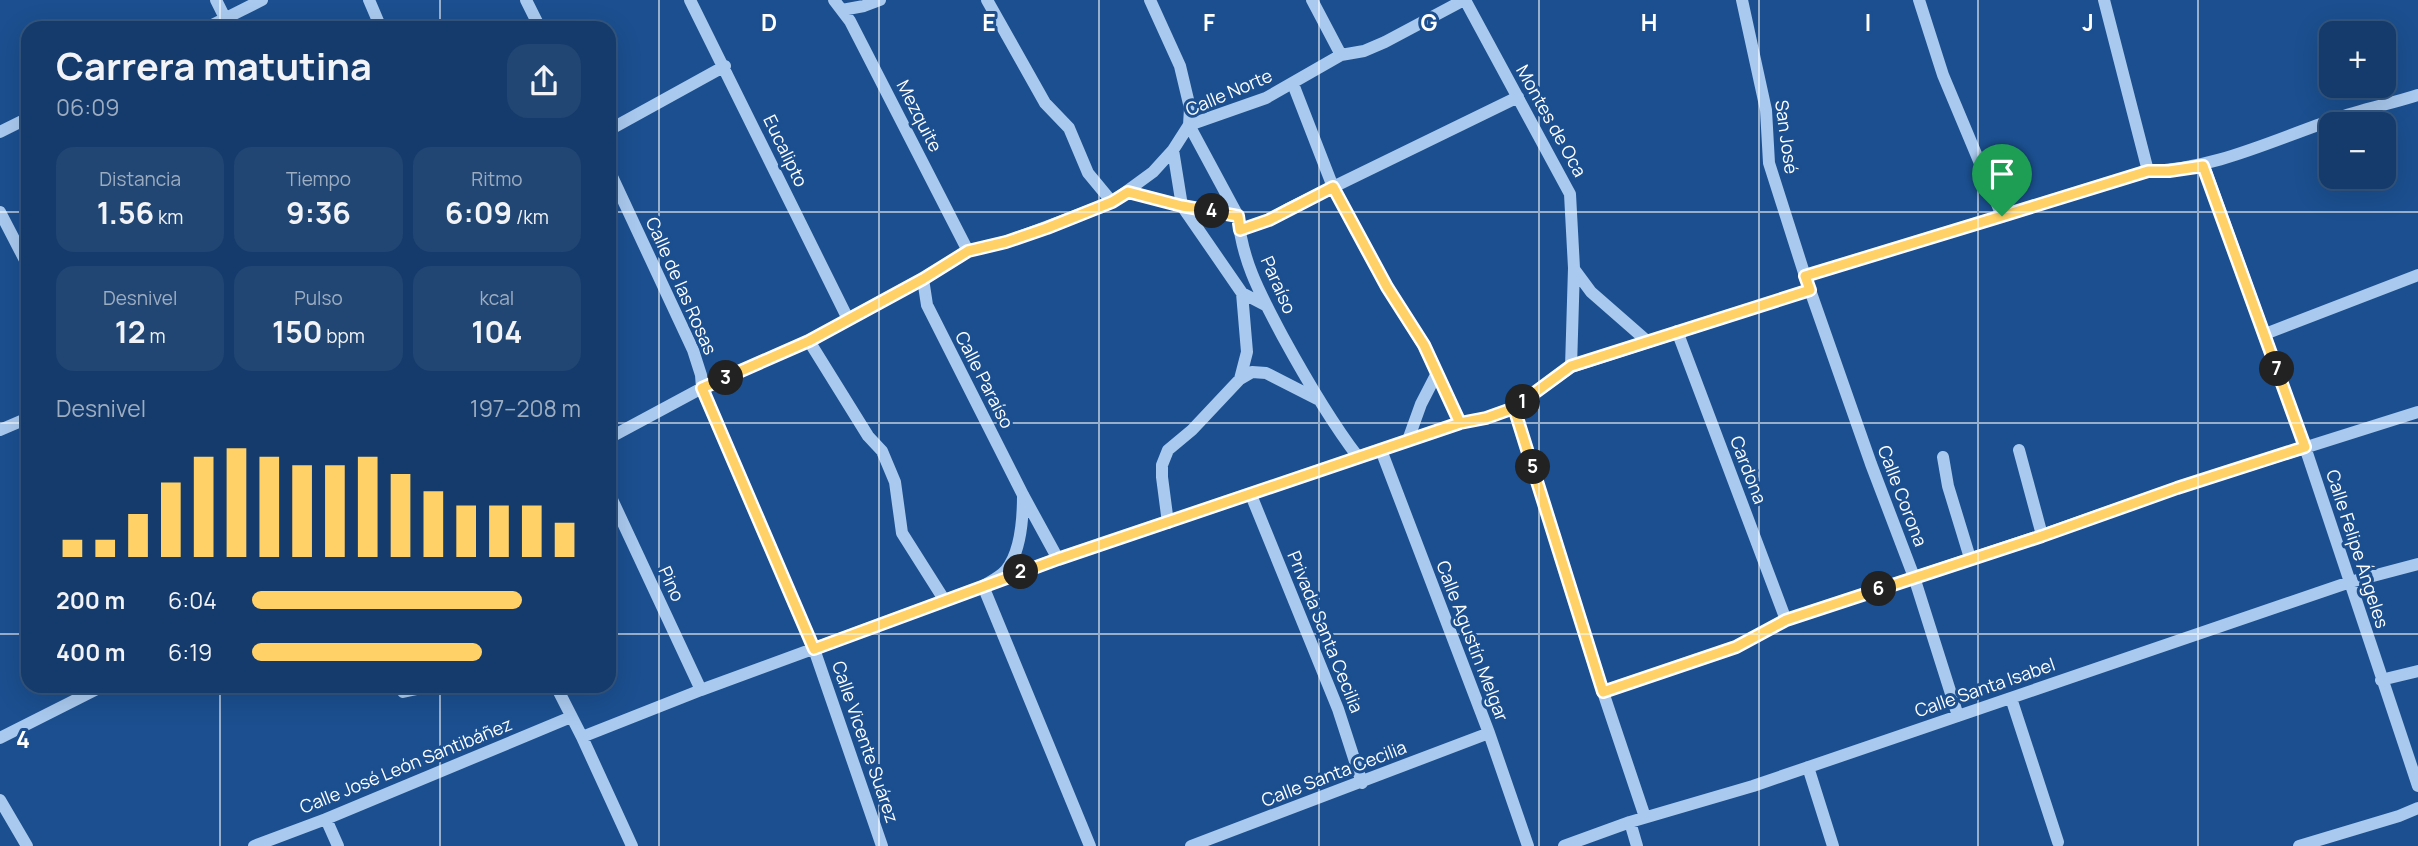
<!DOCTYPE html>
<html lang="es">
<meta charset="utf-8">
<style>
:root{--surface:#143b6b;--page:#214673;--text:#f1f3f6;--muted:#9dadc1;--line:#33557e;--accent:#ffd166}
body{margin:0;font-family:Manrope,sans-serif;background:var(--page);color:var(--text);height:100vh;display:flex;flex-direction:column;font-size:26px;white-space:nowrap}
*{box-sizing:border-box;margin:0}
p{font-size:23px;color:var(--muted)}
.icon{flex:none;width:38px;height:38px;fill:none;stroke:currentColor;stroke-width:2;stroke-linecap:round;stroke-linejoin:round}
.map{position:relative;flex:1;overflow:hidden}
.side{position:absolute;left:21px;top:21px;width:595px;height:672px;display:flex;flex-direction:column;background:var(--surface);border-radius:21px;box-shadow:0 7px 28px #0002,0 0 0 2px var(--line)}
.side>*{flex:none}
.controls{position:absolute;left:2319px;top:21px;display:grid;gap:14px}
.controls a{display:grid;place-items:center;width:77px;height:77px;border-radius:14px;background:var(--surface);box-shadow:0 7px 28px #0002,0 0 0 2px var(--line);font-size:35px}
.pin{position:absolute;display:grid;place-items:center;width:60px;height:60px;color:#fff;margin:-72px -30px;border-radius:50% 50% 50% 0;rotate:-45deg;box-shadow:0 0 7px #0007}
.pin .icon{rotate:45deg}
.km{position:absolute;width:35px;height:35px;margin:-18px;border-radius:50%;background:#222;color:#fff;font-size:19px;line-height:35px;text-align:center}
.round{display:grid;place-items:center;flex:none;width:74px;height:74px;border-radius:21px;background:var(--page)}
.head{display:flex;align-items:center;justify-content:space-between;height:119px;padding:0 35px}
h1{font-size:38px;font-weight:700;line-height:52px}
.stats{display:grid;grid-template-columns:repeat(3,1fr);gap:10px;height:119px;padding:7px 35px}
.stats div{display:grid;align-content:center;border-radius:18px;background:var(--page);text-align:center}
.stats b{font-size:30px;font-weight:700}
.stats small{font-size:19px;font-weight:400}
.stats p{font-size:19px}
.chart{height:196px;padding:14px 35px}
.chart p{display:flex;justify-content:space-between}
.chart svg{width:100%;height:126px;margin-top:7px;stroke:var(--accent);stroke-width:6}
ul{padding:0 35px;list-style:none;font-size:23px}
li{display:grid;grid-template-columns:112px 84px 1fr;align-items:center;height:52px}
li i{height:18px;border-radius:9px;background:var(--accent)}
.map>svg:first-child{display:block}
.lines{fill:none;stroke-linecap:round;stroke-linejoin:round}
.minor{stroke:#a9c9ee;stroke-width:12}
.route-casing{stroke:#fff;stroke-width:14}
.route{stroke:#ffd166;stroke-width:9}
.grid{fill:none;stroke:#fff;stroke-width:2;stroke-opacity:0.55}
.labels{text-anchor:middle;stroke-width:6;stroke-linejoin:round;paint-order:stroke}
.street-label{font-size:18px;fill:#fff;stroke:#1b4f8f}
.grid-label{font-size:23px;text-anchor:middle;font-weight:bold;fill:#fff;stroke:#1b4f8f;stroke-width:6;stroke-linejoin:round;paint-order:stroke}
</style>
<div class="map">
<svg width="2418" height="846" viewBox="0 0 2418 846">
<rect width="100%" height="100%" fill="#1b4f8f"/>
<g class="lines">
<!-- minor -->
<path class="minor" d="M216,0L230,28
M369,0L381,28
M526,0L540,28
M690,0L848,319
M834,0L850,21L968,251
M987,0L1045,103L1069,128L1088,173L1112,202
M1150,0L1180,66L1190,108L1189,125L1238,216C1242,263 1262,297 1283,337C1306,379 1329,419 1358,457
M1312,0L1341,55
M1465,0L1570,194L1574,268L1571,367
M1742,0L1766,110L1769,163L1805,276
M1919,0L1943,75L2002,216
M2104,0L2148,171
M842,10L864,6L880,0
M206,28L262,0
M1293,84L1333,187L1387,287L1424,346L1460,423
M609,130L725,66
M0,132L28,118
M1173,150L1182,206L1242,293L1267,306
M2204,166L2305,447L2418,786
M609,170L693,350L701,375L702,388L814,649L882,846
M1128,192L1182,206L1238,216
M0,212L28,266
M1240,230L1269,220L1288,209L1518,97
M1574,269L1591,292L1647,341
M923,279L927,305L1023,495L1058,559
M1810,290L1871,464L1914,577L1958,716
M1677,331L1786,620
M2265,334L2418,275
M809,341L868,436L882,451L895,482L902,533L945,601
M1240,379L1247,352L1242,293
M1514,408L1603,692L1645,817
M0,430L28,418
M609,438L702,388L809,341L923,279L968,251L1006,242L1112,202L1153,172L1173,150L1189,125L1266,98L1341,55L1364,51L1385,42L1464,0
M1408,440L1421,404L1437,373
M1381,450L1489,733L1528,846
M2019,450L2042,535
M1943,457L1948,486L1970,558
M609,493L701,690
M1023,495C1023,517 1021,552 1006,570C1000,577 991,581 983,586L1090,846
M1251,495L1338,709L1362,783
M1168,523L1162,477V465L1168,450L1192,430L1240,379L1252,372L1266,373L1317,399
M2381,680L2418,671
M556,686L582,737L632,846
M403,692L431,686
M1603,692L1736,647L1786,620L2042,535L2177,488L2418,412
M2011,698L2058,842
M582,737L701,690L1058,559L1460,423L1486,418L1514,408L1571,367L1810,290L1805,276L2148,171C2213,170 2273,140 2335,119C2362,109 2391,104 2418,95
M0,738L103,686
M1808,767L1833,846
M0,800L27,846
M326,819L338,846
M1630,822L1637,846
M254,846L326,819L571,717
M1191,846L1489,733
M1564,846L1630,822L1753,786L2350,582L2418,564
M2299,846L2399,816L2418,808"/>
</g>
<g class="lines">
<defs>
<path id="route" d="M2002,216L1805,276L1810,290L1571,366L1514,408L1486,418L1460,423L1058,559L814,649L702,388L809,341L923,279L968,251L1006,242L1047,228L1112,202L1128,192L1182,206L1238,216L1240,230L1269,220L1333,187L1387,287L1424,345L1460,423L1486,418L1514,408L1603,692L1736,647L1786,620L2042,536L2177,488L2305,447L2203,166L2169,171H2148L2002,216"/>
</defs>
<!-- route casing -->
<use href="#route" class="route-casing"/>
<!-- route -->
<use href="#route" class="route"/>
</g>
<!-- grid -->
<path class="grid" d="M220,0V28M440,0V28M659,0V846M879,0V846M1099,0V846M1319,0V846M1539,0V846M1759,0V846M1978,0V846M2198,0V846M0,212H28M609,212H2418M0,423H28M609,423H2418M0,634H28M609,634H2418M220,686V846M440,686V846"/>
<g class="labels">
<!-- street labels -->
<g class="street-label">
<text transform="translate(1229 93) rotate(-23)" y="6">Calle Norte</text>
<text transform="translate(919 116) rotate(63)" y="6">Mezquite</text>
<text transform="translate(1551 121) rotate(61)" y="6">Montes de Oca</text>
<text transform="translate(1786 137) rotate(82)" y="6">San José</text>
<text transform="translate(785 151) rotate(64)" y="6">Eucalipto</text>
<text transform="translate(1278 285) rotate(66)" y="6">Paraíso</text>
<text transform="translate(681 286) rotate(66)" y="6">Calle de las Rosas</text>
<text transform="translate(984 380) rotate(63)" y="6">Calle Paraíso</text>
<text transform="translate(1748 470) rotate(69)" y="6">Cardona</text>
<text transform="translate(1902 496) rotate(69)" y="6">Calle Corona</text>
<text transform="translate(2357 549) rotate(72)" y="6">Calle Felipe Ángeles</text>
<text transform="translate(671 584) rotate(65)" y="6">Pino</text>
<text transform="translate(1325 632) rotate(68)" y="6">Privada Santa Cecilia</text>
<text transform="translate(1472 641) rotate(69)" y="6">Calle Agustín Melgar</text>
<text transform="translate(1985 688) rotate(-19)" y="6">Calle Santa Isabel</text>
<text transform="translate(865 742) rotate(71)" y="6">Calle Vicente Suárez</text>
<text transform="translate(406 766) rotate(-22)" y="6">Calle José León Santibáñez</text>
<text transform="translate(1334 774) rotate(-21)" y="6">Calle Santa Cecilia</text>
</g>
</g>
<g class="grid-label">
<text x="769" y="31">D</text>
<text x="989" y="31">E</text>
<text x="1209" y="31">F</text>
<text x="1429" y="31">G</text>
<text x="1649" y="31">H</text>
<text x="1868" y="31">I</text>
<text x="2088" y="31">J</text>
<text x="23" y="748">4</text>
</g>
</svg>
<div class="controls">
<a>+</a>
<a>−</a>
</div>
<div class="pin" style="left:2002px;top:216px;background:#1e9e55"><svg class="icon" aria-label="arrive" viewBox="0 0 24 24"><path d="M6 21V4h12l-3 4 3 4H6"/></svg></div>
<b class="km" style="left:1523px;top:402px">1</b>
<b class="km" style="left:1021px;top:572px">2</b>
<b class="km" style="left:726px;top:378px">3</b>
<b class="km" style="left:1212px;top:211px">4</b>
<b class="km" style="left:1533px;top:467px">5</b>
<b class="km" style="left:1879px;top:589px">6</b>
<b class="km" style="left:2277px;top:369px">7</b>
<section class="side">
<div class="head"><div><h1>Carrera matutina</h1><p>06:09</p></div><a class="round"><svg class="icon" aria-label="share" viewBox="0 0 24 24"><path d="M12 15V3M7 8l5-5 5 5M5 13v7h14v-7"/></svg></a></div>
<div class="stats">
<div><p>Distancia</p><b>1.56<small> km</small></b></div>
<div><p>Tiempo</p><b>9:36</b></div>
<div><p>Ritmo</p><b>6:09<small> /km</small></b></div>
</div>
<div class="stats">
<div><p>Desnivel</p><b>12<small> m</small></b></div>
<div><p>Pulso</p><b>150<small> bpm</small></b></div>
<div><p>kcal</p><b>104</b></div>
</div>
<div class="chart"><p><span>Desnivel</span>197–208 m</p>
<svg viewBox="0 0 160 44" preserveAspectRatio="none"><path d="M5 44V38M15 44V38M25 44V29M35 44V18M45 44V9M55 44V6M65 44V9M75 44V12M85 44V12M95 44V9M105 44V15M115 44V21M125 44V26M135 44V26M145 44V26M155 44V32"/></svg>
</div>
<ul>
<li><b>200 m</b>6:04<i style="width:82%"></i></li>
<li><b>400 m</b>6:19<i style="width:70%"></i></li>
</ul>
</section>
</div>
